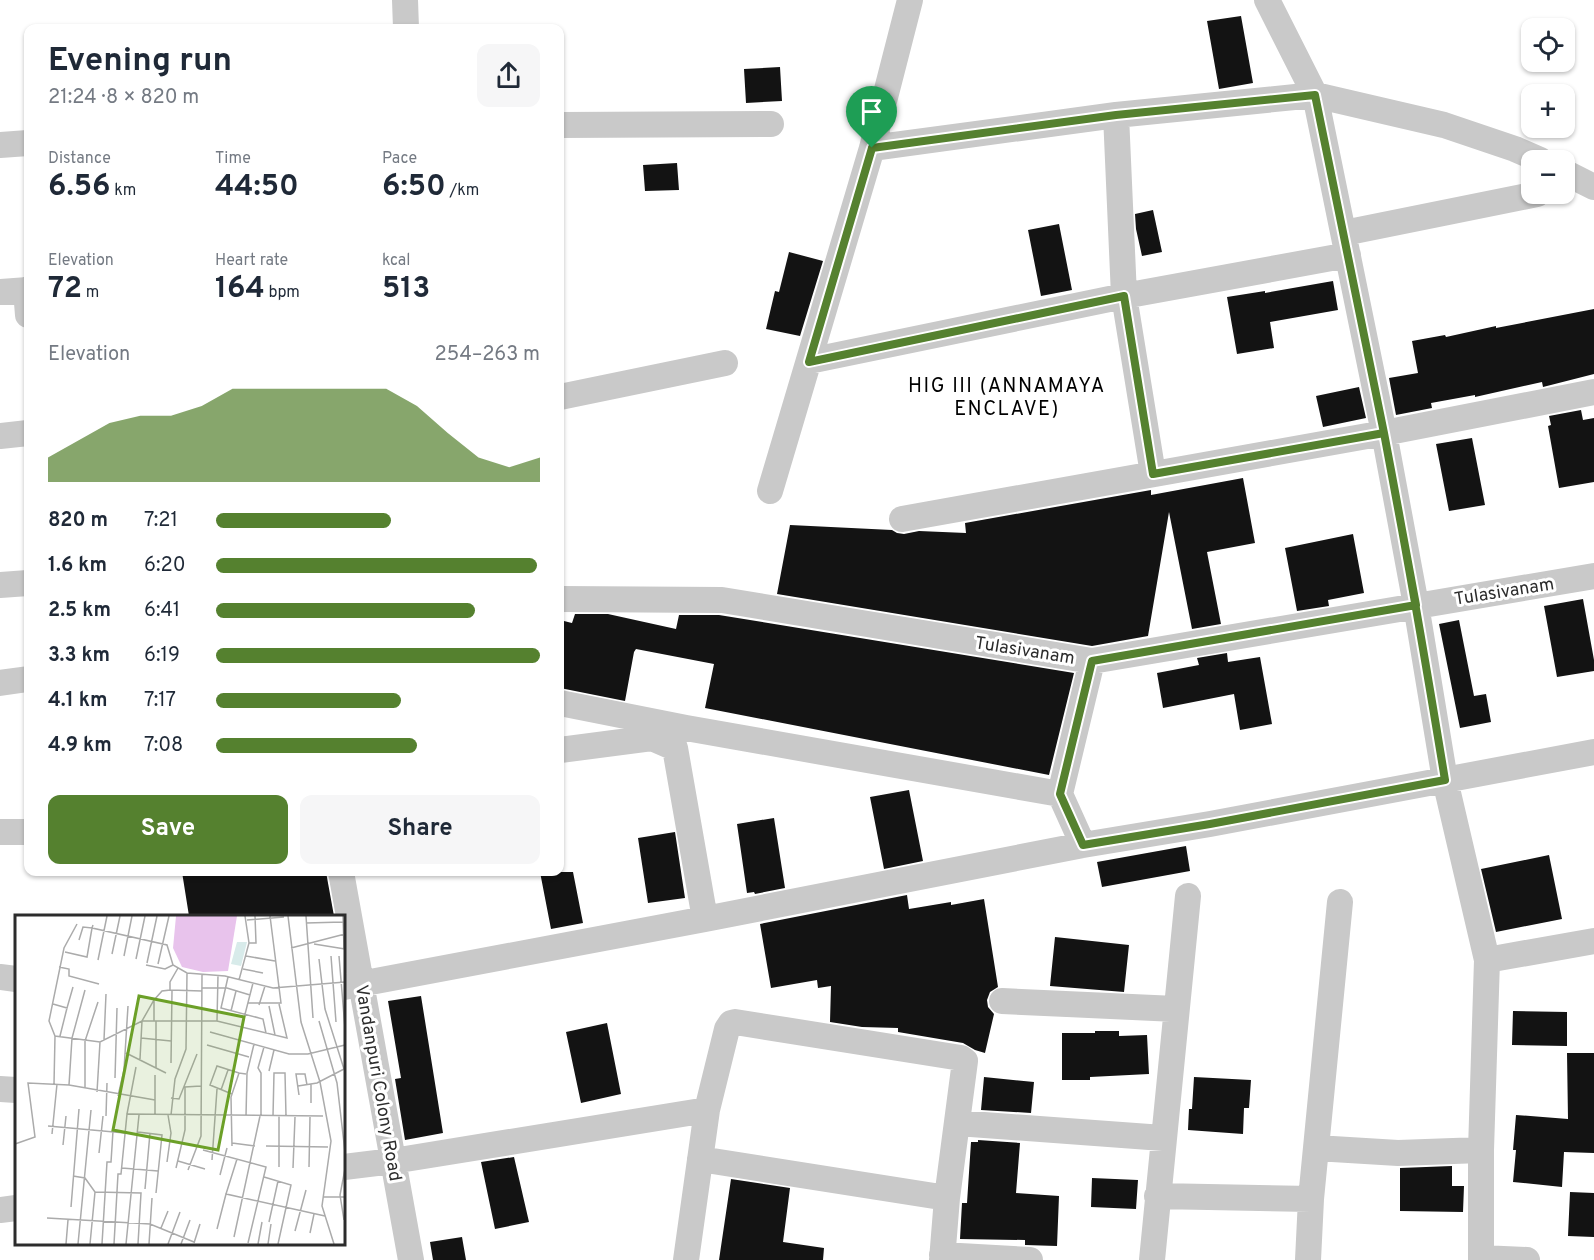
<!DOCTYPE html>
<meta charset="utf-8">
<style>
:root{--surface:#fff;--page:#f6f6f7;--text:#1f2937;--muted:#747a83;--accent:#55812f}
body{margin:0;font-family:Overpass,sans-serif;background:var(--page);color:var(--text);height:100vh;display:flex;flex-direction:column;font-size:22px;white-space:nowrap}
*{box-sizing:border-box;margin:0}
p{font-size:20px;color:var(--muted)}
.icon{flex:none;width:33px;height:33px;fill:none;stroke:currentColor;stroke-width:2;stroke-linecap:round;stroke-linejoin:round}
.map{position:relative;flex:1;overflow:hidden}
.drawer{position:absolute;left:24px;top:24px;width:540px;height:852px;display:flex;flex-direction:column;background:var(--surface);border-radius:12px;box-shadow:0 2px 4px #0004}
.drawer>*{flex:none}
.buttons{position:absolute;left:1521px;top:18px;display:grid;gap:12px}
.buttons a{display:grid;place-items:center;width:54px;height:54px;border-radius:12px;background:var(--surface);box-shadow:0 2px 4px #0004;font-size:30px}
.pin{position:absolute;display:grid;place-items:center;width:51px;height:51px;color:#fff;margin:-62px -26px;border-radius:50% 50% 50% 0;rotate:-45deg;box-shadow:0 0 6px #0007}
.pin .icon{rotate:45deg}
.round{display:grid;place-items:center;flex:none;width:63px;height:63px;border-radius:12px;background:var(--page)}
.headline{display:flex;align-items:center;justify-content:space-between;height:102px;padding:0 24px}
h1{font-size:33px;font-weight:700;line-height:45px}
.stats{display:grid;grid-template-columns:repeat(3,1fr);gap:9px;height:102px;padding:6px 24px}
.stats div{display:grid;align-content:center}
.stats b{font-size:30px;font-weight:700}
.stats small{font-size:16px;font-weight:400}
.stats p{font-size:16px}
.chart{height:168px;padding:12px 24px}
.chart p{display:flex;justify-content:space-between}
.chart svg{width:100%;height:108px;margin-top:6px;fill:var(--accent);opacity:.7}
.primary-button{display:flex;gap:12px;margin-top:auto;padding:12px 24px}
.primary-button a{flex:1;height:69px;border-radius:12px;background:var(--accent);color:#fff;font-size:24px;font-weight:700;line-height:69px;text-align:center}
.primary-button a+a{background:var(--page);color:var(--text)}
ul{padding:0 24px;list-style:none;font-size:20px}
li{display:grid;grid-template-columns:96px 72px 1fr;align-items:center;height:45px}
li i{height:15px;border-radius:8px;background:var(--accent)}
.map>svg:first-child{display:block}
.building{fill:#131313}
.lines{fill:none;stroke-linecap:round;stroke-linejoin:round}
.minor{stroke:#c9c9c9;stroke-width:26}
.route-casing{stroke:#fff;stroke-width:12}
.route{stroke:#55812f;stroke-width:8}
.labels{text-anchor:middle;stroke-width:6;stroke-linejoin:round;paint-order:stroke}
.street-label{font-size:18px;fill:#2c2c2c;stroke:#fff}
.neighbourhood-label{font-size:20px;letter-spacing:1.5px;fill:#000;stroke:#fff}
.inset-road{fill:none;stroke:#ababab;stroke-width:1.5}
.view{fill:#6ca028;fill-opacity:0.15;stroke:#6ca028;stroke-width:3}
.inset-edge{fill:none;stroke:#2c2c2c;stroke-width:3}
</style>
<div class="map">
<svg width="1594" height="1260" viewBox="0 0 1594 1260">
<rect width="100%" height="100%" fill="#fff"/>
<!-- building -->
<path class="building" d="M1241,16L1253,83L1219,89L1207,21Z
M780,67L782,101L746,103L744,69Z
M677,163L679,190L645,191L643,165Z
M1153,210L1162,252L1142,256L1136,229L1135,214Z
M1059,224L1072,290L1041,296L1028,230Z
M789,252L823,261L800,336L766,329L775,291L779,292Z
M1333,281L1338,310L1270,322L1274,348L1237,354L1227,297L1265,291V293Z
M1594,309V374L1543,387L1542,382L1475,397V395L1431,403L1432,408L1396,415L1389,378L1418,373L1412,341L1445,335L1446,337L1496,326V328Z
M1359,387L1366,418L1323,427L1316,396Z
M1581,410L1583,420L1594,418V482L1559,488L1548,426L1551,425L1549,416Z
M1472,438L1485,505L1449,511L1436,444Z
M1243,478L1255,543L1207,552L1221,624L1192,629L1169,512L1148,636L1092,646L777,594L790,525L892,530L897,533L904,534L919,531L966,533L965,523L1151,490V495Z
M1353,534L1364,593L1328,600L1329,606L1297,611L1285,548Z
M1583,599L1594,660V671L1557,677L1544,606Z
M575,614H608L676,629L679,615H719L1074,673L1049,775L705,708L714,664L636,649L634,652L625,701L560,688V620L572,623Z
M1459,620L1474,696L1486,694L1491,722L1460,728L1439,624Z
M1227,653L1228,662L1260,657L1272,724L1240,730L1234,694L1163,708L1157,673L1199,665L1197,658Z
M909,790L923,861L884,869L870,797Z
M774,818L785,888L755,894L754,892L747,893L737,824Z
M675,832L685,898L648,903L638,838Z
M1186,846L1190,871L1102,887L1097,862Z
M1549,855L1562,919L1496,932L1481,869Z
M182,872H326L334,916H189Z
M540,872H573L583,923L551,929Z
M907,895L909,909L951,902V905L984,899L998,987L990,992L987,1000L988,1007L994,1014L985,1053L975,1050L963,1043L898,1032V1028L862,1027L830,1022L831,986L818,988L817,980L771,988L760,924Z
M1055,937L1129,945L1124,992L1050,986Z
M421,996L443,1133L405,1140L395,1079L401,1078L388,1001Z
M1513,1011L1567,1012V1046L1512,1045Z
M607,1023L621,1094L581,1103L566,1032Z
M1095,1031H1119V1036L1147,1035L1149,1074L1090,1077V1080H1062V1033H1095Z
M1567,1053H1594V1153L1564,1152L1562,1187L1513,1182L1516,1150H1513L1516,1115L1568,1119Z
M984,1077L1034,1082L1031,1113L981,1110Z
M1194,1077L1251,1080L1249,1108H1244L1243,1134L1188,1130L1189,1109H1192Z
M978,1140L1020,1143L1016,1193L1059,1196L1057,1246L1025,1245V1240L960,1239L962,1203H967L971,1142H978Z
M514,1157L529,1222L495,1229L481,1162Z
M1452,1166V1186H1464L1463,1212L1400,1211V1168Z
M1092,1178L1138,1180L1136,1209L1091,1207Z
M731,1179L790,1188L783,1242L824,1248L823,1260H719Z
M1570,1192L1594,1193V1237L1568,1236Z
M462,1237L466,1260H433L430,1242Z"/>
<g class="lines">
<!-- minor -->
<path class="minor" d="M405,0L406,28
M1267,0L1315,95L1384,433L1416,605L1445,780L1487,960L1481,1150V1260
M1116,115L1124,296L1153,474
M560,125L771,124
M0,145L28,143
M872,148L1116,115L1315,95L1444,125L1515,149L1540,160
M1564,172L1594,187
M1344,233L1537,194
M26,290L28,315
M0,292L28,290
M809,361L1124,296L1348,255
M560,397L725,363
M0,436L28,433
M770,491L872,148L910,0
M902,519L1384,433L1594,392
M0,585L28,583
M560,599L722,600L1092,661L1594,576
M0,683L28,679
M560,703L686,728L1060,794
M560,750L652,738L675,748L705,919
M0,832H28
M1083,845L1060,794L1092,661
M341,872L411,1260
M1487,960L1594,941
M0,977L16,979
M344,987L705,919L1083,845L1210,824L1594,752
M1002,1001L1176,1009
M0,1089L16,1090
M957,1123L1163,1138
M1316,1148L1398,1153L1481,1150
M700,1159L947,1198
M344,1167L393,1161L707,1110
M1157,1196L1311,1199
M0,1210L16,1208
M942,1255L1030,1260
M1481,1258L1527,1260
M686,1260L707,1110L727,1029L731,1023L735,1022L961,1058L965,1061L947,1198L942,1260
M1152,1260L1188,896
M1308,1260L1311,1199L1340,902"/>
</g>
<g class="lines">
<defs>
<path id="route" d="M872,148L1116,115L1315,95L1384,433L1416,605L1092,661L1060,794L1083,845L1210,824L1445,780C1426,664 1406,548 1384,433L1153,474L1124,296L809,362L872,148"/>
</defs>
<!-- route casing -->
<use href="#route" class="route-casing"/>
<!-- route -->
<use href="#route" class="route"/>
</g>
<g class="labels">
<!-- street labels -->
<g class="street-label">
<text transform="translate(1504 591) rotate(-9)" y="6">Tulasivanam</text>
<text transform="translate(1025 650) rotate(9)" y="6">Tulasivanam</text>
<text transform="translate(379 1083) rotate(80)" y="6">Vandanpuri Colony Road</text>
</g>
<!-- neighbourhood labels -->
<g class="neighbourhood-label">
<text x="1007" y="392">HIG III (ANNAMAYA<tspan x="1007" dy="23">ENCLAVE)</tspan></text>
</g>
</g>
<!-- overview -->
<g transform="translate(15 915)">
<rect width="330" height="330" fill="#fff"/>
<path d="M222,27H232L226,51L216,49Z" fill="#d8ebea"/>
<path d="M161,1H222L213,56L188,57L167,52L158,33Z" fill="#e8c3ec"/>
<path class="inset-road" d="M273,1L286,107L305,167L316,226L307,291L319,329M291,1L298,103M328,1L329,34M232,5L269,2M291,8L328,7M62,9L49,33L34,106L40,121L85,127L127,106H202L272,123L264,89M64,25L68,12L77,13L78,10M234,28H241L240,1M299,29L330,34M276,33L330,19M50,37L72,42L77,13L152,30L158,50L172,58L210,61L258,73L330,67M97,39L105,1M109,41L117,1M231,41L260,46M316,41L321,107M324,41L330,113M121,44L130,1M304,44L310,94L329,154M83,45L92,1M132,48L142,1M143,49L154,1M131,50L150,54L158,50M44,52L54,54V61L84,69M228,54L248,58M213,62L206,93L248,104L251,118M224,65L234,28L230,1M187,73H212L235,80M155,75L187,76M139,86V106M233,88H266L255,1M38,89L52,93L58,72M244,90L250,71M254,91L260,120M216,96L221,76M141,106V153M202,106L203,60M304,106L322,168L330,237M227,111L238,68M195,117L274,139H293L330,130M45,121L52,93M126,123L156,126M89,125L91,79M192,130L234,142M111,138L151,158M125,144L127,106L139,85L147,76L155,75V67L163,53M156,148L157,76M254,156L259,135M140,160V200M100,163L102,93M39,169L40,121M54,170L57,123L70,75M283,171L302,168L329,154M70,174V126L83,87M206,175L213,155M82,177L85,127M217,179L195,170L202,151L224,158M284,180L281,159H290L292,170M103,181L109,155L113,91M156,183L164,184L182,139M296,188V169M112,199L121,152M156,200L160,164L171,134L172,58M91,201L92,168M231,201L232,158L239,129M246,201V158L243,153L249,132M258,201L259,158H270L271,201M33,211L110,218M123,217L147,220L141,278M37,219L42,169M217,228L240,231M0,229L20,222L13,168L54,170L140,185M48,230L51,201M217,231L216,182L224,158L231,159M251,231L313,232M188,235L251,252L233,328M84,238L88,201M197,245L202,174M163,246L190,254M152,247L156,218L153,200M264,252V201M294,252L295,202M107,253L143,256M161,253L170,215V172L186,171M278,253L280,202M173,255L186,221L187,60M205,260L212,233M58,261L70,263L80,277L75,329M249,262L276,270L263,329M130,274L135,218M80,277L126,278L123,329M211,279L222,244M308,282H330M56,292L64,194M32,303L135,309L179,327M329,305L325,280L330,254M254,307L263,266M146,313L153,296M202,314L211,279L310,301M280,316L291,275M295,318L299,299M219,322L245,201M179,328L185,309M51,329L53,305M63,329L76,195M87,329L92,247H96L98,216M99,329L103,259H106L112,199L308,201M111,329L124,200M134,329L137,283M153,329L165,297M166,329L175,305M243,329L247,307M253,329L256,309"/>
<path class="view" d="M124,81L229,102L203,235L98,215Z"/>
<rect width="330" height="330" class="inset-edge"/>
</g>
</svg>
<div class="buttons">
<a><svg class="icon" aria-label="locate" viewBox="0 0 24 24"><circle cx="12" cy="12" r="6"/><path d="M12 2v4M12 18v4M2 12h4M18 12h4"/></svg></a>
<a>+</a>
<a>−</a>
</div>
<div class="pin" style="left:872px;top:148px;background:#1e9e55"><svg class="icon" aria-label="arrive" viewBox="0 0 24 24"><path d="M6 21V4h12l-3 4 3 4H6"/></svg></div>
<section class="drawer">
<div class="headline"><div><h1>Evening run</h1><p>21:24 · 8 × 820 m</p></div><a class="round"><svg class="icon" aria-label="share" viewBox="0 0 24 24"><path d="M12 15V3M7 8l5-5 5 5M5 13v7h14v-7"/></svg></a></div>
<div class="stats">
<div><p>Distance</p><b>6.56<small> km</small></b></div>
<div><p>Time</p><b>44:50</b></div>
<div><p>Pace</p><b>6:50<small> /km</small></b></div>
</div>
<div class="stats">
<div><p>Elevation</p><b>72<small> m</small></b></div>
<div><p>Heart rate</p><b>164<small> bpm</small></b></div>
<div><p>kcal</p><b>513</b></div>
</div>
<div class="chart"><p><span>Elevation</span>254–263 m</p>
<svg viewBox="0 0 160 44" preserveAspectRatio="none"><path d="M0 44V34L10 27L20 20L30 17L40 17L50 13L60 6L70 6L80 6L90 6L100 6L110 6L120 13L130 24L140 34L150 38L160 34V44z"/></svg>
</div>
<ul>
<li><b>820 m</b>7:21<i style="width:54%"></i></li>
<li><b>1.6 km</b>6:20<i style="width:99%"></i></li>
<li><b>2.5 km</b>6:41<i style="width:80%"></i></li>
<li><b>3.3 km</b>6:19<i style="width:100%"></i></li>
<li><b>4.1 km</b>7:17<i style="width:57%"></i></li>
<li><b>4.9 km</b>7:08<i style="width:62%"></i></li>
</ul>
<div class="primary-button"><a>Save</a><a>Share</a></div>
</section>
</div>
